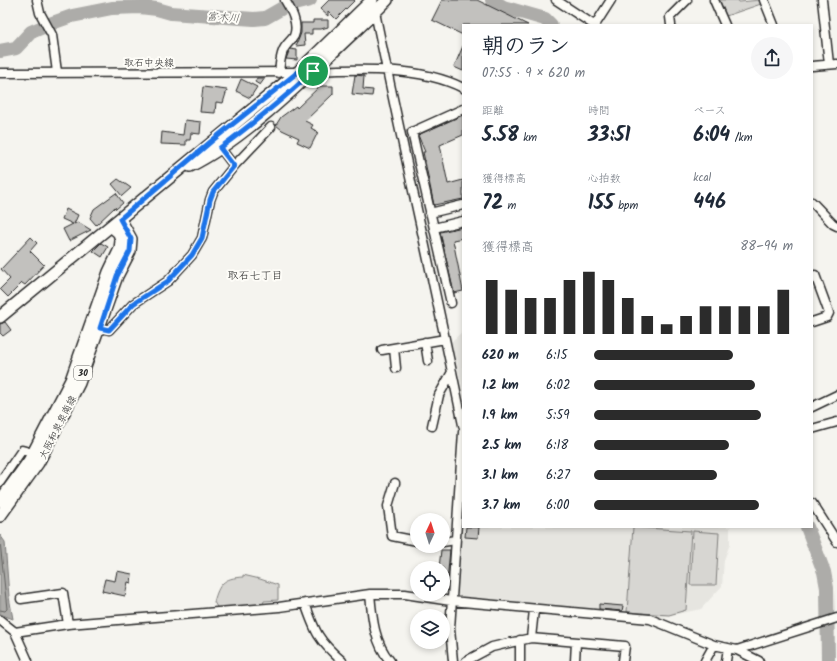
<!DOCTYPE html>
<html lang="ja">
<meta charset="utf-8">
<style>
:root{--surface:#fff;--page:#f6f6f7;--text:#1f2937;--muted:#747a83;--accent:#2b2b2b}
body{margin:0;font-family:Kalam,"Klee One",sans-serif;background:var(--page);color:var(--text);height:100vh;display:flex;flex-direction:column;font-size:15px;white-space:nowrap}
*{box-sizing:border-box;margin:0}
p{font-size:13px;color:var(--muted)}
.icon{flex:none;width:22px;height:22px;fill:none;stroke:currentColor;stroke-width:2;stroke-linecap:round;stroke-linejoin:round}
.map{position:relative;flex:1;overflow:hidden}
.drawer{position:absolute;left:462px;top:24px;width:351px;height:504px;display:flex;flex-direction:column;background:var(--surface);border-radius:0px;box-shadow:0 2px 6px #0003}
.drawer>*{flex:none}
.needle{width:26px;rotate:4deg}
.controls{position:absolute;left:410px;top:513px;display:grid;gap:8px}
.controls a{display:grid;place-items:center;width:40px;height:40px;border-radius:50%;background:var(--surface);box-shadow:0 2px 6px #0003;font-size:20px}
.pin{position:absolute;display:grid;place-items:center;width:34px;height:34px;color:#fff;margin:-17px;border:2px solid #fff;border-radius:50%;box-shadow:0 1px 4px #0007}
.round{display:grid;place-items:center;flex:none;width:42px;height:42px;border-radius:21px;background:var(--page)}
.headline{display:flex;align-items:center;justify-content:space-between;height:68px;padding:0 20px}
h1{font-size:22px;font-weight:600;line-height:30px}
.stats{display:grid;grid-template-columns:repeat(3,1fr);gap:6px;height:68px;padding:4px 20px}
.stats div{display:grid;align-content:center}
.stats b{font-size:20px;font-weight:600}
.stats small{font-size:11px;font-weight:400}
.stats p{font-size:11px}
.chart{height:112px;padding:8px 20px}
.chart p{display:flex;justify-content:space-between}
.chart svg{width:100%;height:72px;margin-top:4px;stroke:var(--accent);stroke-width:6}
ul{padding:0 20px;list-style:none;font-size:13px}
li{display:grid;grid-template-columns:64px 48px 1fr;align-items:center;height:30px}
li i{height:10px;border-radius:5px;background:var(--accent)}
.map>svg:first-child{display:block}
.built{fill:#e6e5e0}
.green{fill:#d7d6d2;stroke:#81807e}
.water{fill:#adaca9;stroke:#797877}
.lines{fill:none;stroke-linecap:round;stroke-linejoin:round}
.shore{stroke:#5f5f5d;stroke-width:1}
.river{stroke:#adaca9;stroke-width:14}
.building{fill:#c2c1be;stroke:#2b2b2b}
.minor-casing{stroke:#2b2b2b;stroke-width:11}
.major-casing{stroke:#2b2b2b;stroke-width:14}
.minor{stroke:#fdfcf7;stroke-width:8}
.major{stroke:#fdfcf7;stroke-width:11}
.route-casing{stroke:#fff;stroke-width:8}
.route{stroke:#1a73e8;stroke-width:5}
.labels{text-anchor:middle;stroke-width:4;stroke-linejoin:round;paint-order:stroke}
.shield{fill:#fdfcf7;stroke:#6a6a68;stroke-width:1}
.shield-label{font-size:9px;font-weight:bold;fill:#2b2b2b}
.street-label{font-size:10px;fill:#2b2b2b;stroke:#fdfcf7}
.water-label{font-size:11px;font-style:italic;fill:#585857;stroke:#fdfcf7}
.neighbourhood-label{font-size:11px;fill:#2b2b2b;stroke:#fdfcf7}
</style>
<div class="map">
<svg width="837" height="661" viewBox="0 0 837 661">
<rect width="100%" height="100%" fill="#f5f4ef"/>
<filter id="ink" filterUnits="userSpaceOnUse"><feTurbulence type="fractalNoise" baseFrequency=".025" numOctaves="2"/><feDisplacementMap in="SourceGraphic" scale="8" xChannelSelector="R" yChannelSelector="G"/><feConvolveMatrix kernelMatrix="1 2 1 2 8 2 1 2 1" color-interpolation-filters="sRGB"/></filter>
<g filter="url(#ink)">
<!-- built -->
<path class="built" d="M463,331V390L451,342Z
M463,490V527H730V544L724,560L722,586L701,609L662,617L463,601L455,591Z"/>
<!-- green -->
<path class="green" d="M722,0H738L739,2L760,0L761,4L726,16L720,1Z
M633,527L691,531L686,610L669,615L627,612Z
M693,531L719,533L716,585H690Z
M243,575L260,579L278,585V600L264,601L263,605L218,609L214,602C219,584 223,578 243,577Z"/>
<!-- water -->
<path class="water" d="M0,535L5,542L9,597L13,619L0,614Z"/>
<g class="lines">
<!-- shore -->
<path class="shore" d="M0,542L7,609L5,611L0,610"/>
<!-- river -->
<path class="river" d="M492,0L503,7L545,19L551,25
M0,51L16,48L31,32L55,22L72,16L112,8L140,7L157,9L171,13L254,19L265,18L286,6L310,0
M807,527L824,572L827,588L828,661"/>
</g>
<!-- building -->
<path class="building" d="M329,0H355L336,19L328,11V16L320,9Z
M442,0H477L528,25H463V35L432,20Z
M313,20H328V27L321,29H312V34H304L305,45L296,46L301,33V23H313Z
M463,46V71L454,67Z
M290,49L297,50V60L286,59Z
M355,75L364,76L363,89L373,90L372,96L352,94Z
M257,78H265L260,85L255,82Z
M241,79L257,87L250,98L236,91Z
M320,86H333V94L305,121L313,125L311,128L318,132L310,148L297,142L299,138L282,130L276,125L281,117L296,106L297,108Z
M203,87L227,90L223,103L216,102L215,113L200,112Z
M463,115V135L440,145L448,184L463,180V199L434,205L423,152H425L418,135Z
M185,120L201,122L200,134L191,133L190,140H186V145L161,144L162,132L183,135Z
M118,179L131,188L122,196L112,184Z
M116,193L123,203L116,209L115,207L96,225L90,218L94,209Z
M66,209L78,215L74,224L78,222L91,230L69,241L63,229L73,224L62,219Z
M463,227V238L453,240L463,291L454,293L440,232Z
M31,237L37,243L30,251L44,265L25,285L22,283L8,297L0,289L10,279L1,269Z
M101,243L108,247L102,257L93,251Z
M5,322L11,330L3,336L0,333V324Z
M466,527H479L478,538L465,537Z
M441,550H450L447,581L443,580V568H439Z
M117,571L132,574L131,583L128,582L125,596L102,591L105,579L115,581Z
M599,604L623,606L622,611L599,609Z"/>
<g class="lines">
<defs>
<path id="minor" d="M37,0L40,13L52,35L57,72
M556,0L594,25
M714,0L725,25
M764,0L774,25
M822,0L829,64
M373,10L375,12C403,150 435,287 463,425
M595,25L611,0
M671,25L670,17L687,0
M812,66L837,64
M311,71C359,69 419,66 463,88
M0,73L299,72
M279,73C280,65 280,58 283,51C285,45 291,41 294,36C299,24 291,10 285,0
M218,145L234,166
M812,202L833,224L837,226
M430,213L463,205
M434,228L463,221
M812,276L815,275L829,313L827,317L812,322
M451,303L412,132L463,109
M100,328L109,330L133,304L168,281L192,255L202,238L210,200L213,192L234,166L271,127
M425,342L428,361
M394,348L396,368
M382,350L445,339
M812,407L837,395
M432,426L439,395L452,372
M812,429L837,422
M0,482L22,450L33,453
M395,483L388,506L392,536L417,541
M812,503L837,542
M443,542L455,540
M370,594C372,616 374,643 390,661
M21,599L63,593L68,624
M305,603C315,632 318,640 342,661
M0,620L15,632L28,661
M15,632L68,624L279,607L370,594H405L451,601L650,619L714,645L737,650L759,661
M531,638L625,646L623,661
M737,650L837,618
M453,661L450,629L463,432
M466,661L492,647L531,638L534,610
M520,661V640
M575,661L576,642
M705,661L714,645
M726,661L728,648"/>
<path id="major" d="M190,166C238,142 289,94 328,57C347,38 368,20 387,0
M0,317L298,72L372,0
M0,501L29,461L71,380L109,272L120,249L121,241L119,233L111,226
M0,516L38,463L79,383L117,276L130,251L131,239L120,219"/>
</defs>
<!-- minor casing -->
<use href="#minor" class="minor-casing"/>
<!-- major casing -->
<use href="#major" class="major-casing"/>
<!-- minor -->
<use href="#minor" class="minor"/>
<!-- major -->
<use href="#major" class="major"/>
</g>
</g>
<g class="lines" filter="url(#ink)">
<defs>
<path id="route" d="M313,71C284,99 252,124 220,148L234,166L213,192L210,200L202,238L192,255L168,281L133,304L109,330L100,328L117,276L130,251L131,239L120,219L214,139L298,72Z"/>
</defs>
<!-- route casing -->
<use href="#route" class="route-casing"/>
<!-- route -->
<use href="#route" class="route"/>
</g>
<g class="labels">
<!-- shield labels -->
<rect class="shield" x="74" y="366" width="18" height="14" rx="3"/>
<g class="shield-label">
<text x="83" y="376">30</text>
</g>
<!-- street labels -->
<g class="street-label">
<text x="149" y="66">取石中央線</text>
<text transform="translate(57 427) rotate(-63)" y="4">大阪和泉泉南線</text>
</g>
<!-- water labels -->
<g class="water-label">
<text transform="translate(223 17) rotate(4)" y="4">富木川</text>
</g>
<!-- neighbourhood labels -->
<g class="neighbourhood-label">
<text x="255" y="279">取石七丁目</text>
</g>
</g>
</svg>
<div class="controls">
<a><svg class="needle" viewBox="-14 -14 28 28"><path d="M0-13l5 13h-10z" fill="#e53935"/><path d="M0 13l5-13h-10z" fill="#747a83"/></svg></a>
<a><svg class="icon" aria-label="locate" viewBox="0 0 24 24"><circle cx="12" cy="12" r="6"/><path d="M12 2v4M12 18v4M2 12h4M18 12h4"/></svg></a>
<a><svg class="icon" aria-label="layers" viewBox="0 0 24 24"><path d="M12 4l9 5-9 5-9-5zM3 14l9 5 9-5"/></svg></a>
</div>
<div class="pin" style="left:313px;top:71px;background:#1e9e55"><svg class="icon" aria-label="arrive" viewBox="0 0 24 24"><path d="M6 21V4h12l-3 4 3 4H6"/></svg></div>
<section class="drawer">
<div class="headline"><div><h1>朝のラン</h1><p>07:55 · 9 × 620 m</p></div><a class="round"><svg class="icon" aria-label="share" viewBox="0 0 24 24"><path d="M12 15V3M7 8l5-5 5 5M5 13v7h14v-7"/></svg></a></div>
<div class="stats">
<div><p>距離</p><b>5.58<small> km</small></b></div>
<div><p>時間</p><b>33:51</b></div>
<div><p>ペース</p><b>6:04<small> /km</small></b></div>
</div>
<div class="stats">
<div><p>獲得標高</p><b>72<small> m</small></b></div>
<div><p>心拍数</p><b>155<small> bpm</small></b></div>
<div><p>kcal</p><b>446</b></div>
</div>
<div class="chart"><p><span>獲得標高</span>88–94 m</p>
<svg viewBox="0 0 160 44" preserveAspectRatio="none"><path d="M5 44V11M15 44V17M25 44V22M35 44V22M45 44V11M55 44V6M65 44V11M75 44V22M85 44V33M95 44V38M105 44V33M115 44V27M125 44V27M135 44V27M145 44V27M155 44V17"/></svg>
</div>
<ul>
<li><b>620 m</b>6:15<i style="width:70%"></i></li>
<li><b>1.2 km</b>6:02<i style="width:81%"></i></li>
<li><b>1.9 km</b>5:59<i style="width:84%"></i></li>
<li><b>2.5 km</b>6:18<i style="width:68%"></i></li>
<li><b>3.1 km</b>6:27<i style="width:62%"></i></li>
<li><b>3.7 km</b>6:00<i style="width:83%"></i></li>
</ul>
</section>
</div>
